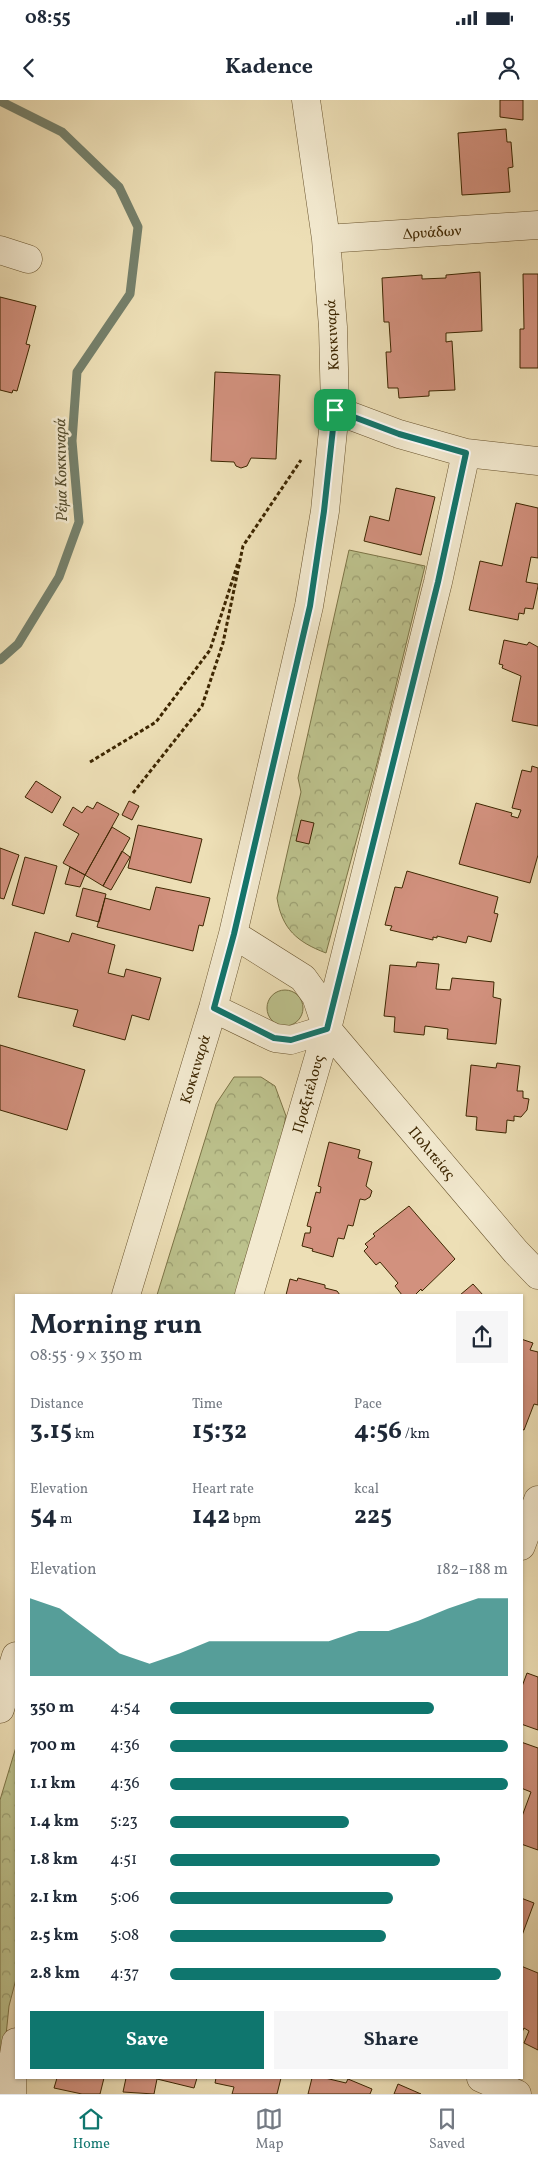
<!DOCTYPE html>
<meta charset="utf-8">
<style>
:root{--surface:#fff;--page:#f6f6f7;--text:#1f2937;--muted:#747a83;--line:#e0e1e3;--accent:#0f766e}
body{margin:0;font-family:Vollkorn,serif;background:var(--page);color:var(--text);height:100vh;display:flex;flex-direction:column;font-size:19px;white-space:nowrap}
*{box-sizing:border-box;margin:0}
p{font-size:16px;color:var(--muted)}
.icon{flex:none;width:28px;height:28px;fill:none;stroke:currentColor;stroke-width:2;stroke-linecap:round;stroke-linejoin:round}
.map{position:relative;flex:1;overflow:hidden}
.details{position:absolute;left:15px;top:1194px;width:508px;height:785px;display:flex;flex-direction:column;background:var(--surface);border-radius:0px;box-shadow:0 1px 4px #0004}
.details>*{flex:none}
.pin{position:absolute;display:grid;place-items:center;width:42px;height:42px;color:#fff;margin:-21px;border-radius:10px;box-shadow:0 2px 8px #0006}
.round{display:grid;place-items:center;flex:none;width:52px;height:52px;border-radius:0px;background:var(--page)}
.summary{display:flex;align-items:center;justify-content:space-between;height:85px;padding:0 15px}
h1{font-size:28px;font-weight:700;line-height:38px}
.stats{display:grid;grid-template-columns:repeat(3,1fr);gap:8px;height:85px;padding:5px 15px}
.stats div{display:grid;align-content:center}
.stats b{font-size:25px;font-weight:700}
.stats small{font-size:14px;font-weight:400}
.stats p{font-size:14px}
.chart{height:140px;padding:10px 15px}
.chart p{display:flex;justify-content:space-between}
.chart svg{width:100%;height:90px;margin-top:5px;fill:var(--accent);opacity:.7}
.primary-button{display:flex;gap:10px;margin-top:auto;padding:10px 15px}
.primary-button a{flex:1;height:58px;border-radius:0px;background:var(--accent);color:#fff;font-size:20px;font-weight:700;line-height:58px;text-align:center}
.primary-button a+a{background:var(--page);color:var(--text)}
ul{padding:0 15px;list-style:none;font-size:16px}
li{display:grid;grid-template-columns:80px 60px 1fr;align-items:center;height:38px}
li i{height:12px;border-radius:6px;background:var(--accent)}
.status{display:flex;justify-content:space-between;align-items:center;height:35px;padding:0 25px;background:var(--surface);direction:ltr}
.status svg{height:14px;fill:currentColor}
header{display:flex;justify-content:space-between;align-items:center;height:65px;padding:0 15px;background:var(--surface);font-size:22px;font-weight:700}
.tab-bar{display:flex;justify-content:space-around;align-items:center;height:70px;border-top:1px solid var(--line);background:var(--surface);font-size:14px;color:var(--muted)}
.tab-bar a{display:grid;justify-items:center;gap:2px}
.tab-bar .active{color:var(--accent)}
.map>svg:first-child{display:block}
.grass{fill:#bcc18c;stroke:#7c7446}
.forest{fill:url(#forest-crowns);stroke:#7c7446}
.lines{fill:none;stroke-linecap:round;stroke-linejoin:round}
.stream{stroke:#75806b;stroke-width:9}
.building{fill:#d2917e;stroke:#3d2601}
.minor-casing{stroke:#69542e;stroke-width:29}
.path{stroke:#3d2601;stroke-width:3;stroke-dasharray:4 2.5;stroke-linecap:butt}
.minor{stroke:#f3ead0;stroke-width:28}
.route-casing{stroke:#fff;stroke-width:10}
.route{stroke:#0f766e;stroke-width:6}
.labels{text-anchor:middle;stroke-width:5;stroke-linejoin:round;paint-order:stroke}
.street-label{font-size:15px;fill:#3d2601;stroke:#f3ead0}
.water-label{font-size:16px;font-style:italic;fill:#544c2d;stroke:#f3ead0}
</style>
<div class="status"><b>08:55</b><svg viewBox="0 0 49 12"><path d="M0 12V9h3v3zM5 12V6h3v6zM10 12V3h3v9zM15 12V0h3v12zM26 1h20v11H26zM47 4h2v5h-2z"/></svg></div>
<header><svg class="icon" aria-label="back" viewBox="0 0 24 24"><path d="M15 5l-7 7 7 7"/></svg>Kadence<svg class="icon" aria-label="person" viewBox="0 0 24 24"><circle cx="12" cy="8" r="4"/><path d="M4 21q1-7 8-7t8 7"/></svg></header>
<div class="map">
<svg width="538" height="1994" viewBox="0 0 538 1994">
<defs>
<pattern id="forest-crowns" width="20" height="18" patternUnits="userSpaceOnUse" patternTransform="scale(1.25)"><rect width="20" height="18" fill="#bcc18c"/><path d="M2 6a3 3 0 1 1 6 0M12 15a3 3 0 1 1 6 0" fill="none" stroke="#9a9d70"/></pattern>
</defs>
<rect width="100%" height="100%" fill="#eddfb6"/>
<filter id="stains"><feTurbulence type="fractalNoise" baseFrequency=".004" numOctaves="4"/><feColorMatrix values="0 0 0 0 .2 0 0 0 0 .09 0 0 0 0 .02 0 0 0 .5 -.17"/></filter>
<radialGradient id="worn" r=".72"><stop offset=".6" stop-color="#630" stop-opacity="0"/><stop offset="1" stop-color="#630" stop-opacity=".3"/></radialGradient>
<!-- grass -->
<path class="grass" d="M267 908a18 18 0 1 1 36 0a18 18 0 1 1-36 0Z"/>
<!-- forest -->
<path class="forest" d="M349,450L425,466L378,660L326,853C297,842 282,829 277,798L301,692L298,678Z
M234,977H261L275,986L286,1016L279,1050L239,1195H157L216,1004Z
M16,1647V1879L9,1906L0,1994V1700Z"/>
<g class="lines">
<!-- stream -->
<path class="stream" d="M0,1L62,32L119,87L138,127L130,194L77,272L72,341L79,422L59,477L18,544L0,560"/>
</g>
<!-- building -->
<path class="building" d="M500,0H523V20L500,17Z
M506,29L507,42H511L513,67L508,68L510,92L462,95L458,33Z
M480,172L482,231L446,233V242L452,241L455,290L429,291V296L399,298L398,288H388L386,252H391L389,222H384L382,178L422,175V179L446,178V175Z
M523,174H538V268H520V229H524Z
M0,197L36,206L26,244L30,245L17,291L13,290L12,293L0,290Z
M215,272L280,275L276,359L251,358L247,366L241,368L236,366L234,362L211,361Z
M396,388L435,397L421,455L364,441L370,416L389,421Z
M516,403L538,408V458L531,457L526,482L538,484V486L533,509L525,508L524,514L519,513L518,520L469,510L480,461L502,466Z
M504,540L527,545L529,542L538,547V626L512,621L521,576L502,568L503,565L499,564Z
M532,666L538,668V755L530,783L459,764L476,703L512,713L511,716L518,718L521,710L512,708L522,670L531,672Z
M36,681L61,697L52,713L25,697Z
M129,701L139,706L132,720L122,715Z
M97,702L119,714L85,775L63,763L79,734L63,725L73,707L82,713L87,706L93,709Z
M301,720L314,723L309,744L296,741Z
M138,725L202,739L191,783L128,768Z
M112,727L130,738L103,786L85,775Z
M0,748L19,755L4,799L0,798Z
M122,751L130,757L111,790L103,786Z
M25,757L57,766L44,814L12,805Z
M70,767L85,775L80,787L65,784Z
M407,771L498,797L494,813L498,814L491,842L468,836L466,843L437,836V838L433,837V840L390,830L392,826L385,825L395,787L402,788Z
M156,787L210,798L203,826L199,825L193,851L97,827L105,798L150,810Z
M83,788L106,794L99,822L76,816Z
M35,832L69,842L72,833L115,845L108,873L124,877L126,869L161,878L149,920L132,915L125,940L73,926L78,910L18,897Z
M417,862L439,864L436,889L450,890L452,878L494,882L493,897L501,899L496,944L447,939L448,929L425,926L424,935L394,932L395,917L384,916L390,865L416,867Z
M0,945L85,970L67,1030L0,1010Z
M497,963L520,966L517,991H523V998L529,999L527,1010L521,1017L514,1016V1021L507,1020L506,1033L476,1030L477,1017L466,1016L471,965L496,968Z
M329,1042L360,1050L358,1058L372,1062L366,1086L372,1091L370,1097L365,1100L360,1099L353,1126L348,1125L344,1139L338,1138L333,1157L312,1151L313,1149L302,1146L305,1133H310L311,1127L307,1126L316,1092L320,1093L321,1087L318,1086Z
M409,1106L455,1159L422,1191L421,1189L415,1195H402L395,1186L398,1183L380,1162L376,1165L364,1151L368,1147L365,1144L375,1136L373,1134Z
M298,1178L325,1185V1188L337,1191L340,1195H286L290,1179L297,1181Z
M473,1184L483,1195H460Z
M521,1239L533,1243L530,1250L538,1252V1305L534,1304L524,1330L521,1329Z
M527,1573L538,1577V1630L521,1624V1589Z
M521,1642L538,1648V1750L521,1744V1719L531,1692L521,1688Z
M521,1798L534,1803L521,1838Z
M521,1866L538,1873V1950L524,1943L529,1931L524,1928L521,1934Z
M57,1978H104L100,1994H82L54,1988Z
M126,1978H197L194,1988L157,1979L154,1994L123,1992Z
M216,1978H281L277,1994H232L234,1987L215,1983Z
M312,1978H325L346,1983L348,1979L372,1989L370,1994H308Z
M398,1984L421,1994H394Z"/>
<g class="lines">
<defs>
<path id="minor" d="M326,139L538,125
M0,150L28,159
M335,310L399,334L466,353L538,361
M213,908L275,938L291,940L327,929L316,896L303,878L233,834
M327,929L516,1152L538,1175
M126,1195L213,908L233,834L309,506L325,411L335,310L333,227L326,139L306,0
M249,1195L327,929L438,482L466,353
M521,1446L538,1400
M0,1609L16,1556
M481,1978L517,1994
M12,1994L13,1961L16,1942"/>
</defs>
<!-- minor casing -->
<use href="#minor" class="minor-casing"/>
<!-- path -->
<path class="path" d="M90,662L156,622L210,550L238,463
M133,693L202,606L223,543L243,446L301,360"/>
<!-- minor -->
<use href="#minor" class="minor"/>
</g>
<g class="lines">
<defs>
<path id="route" d="M335,310L399,334L466,353L438,482L327,929L291,940L274,938L214,908L234,834L310,506L324,411Z"/>
</defs>
<!-- route casing -->
<use href="#route" class="route-casing"/>
<!-- route -->
<use href="#route" class="route"/>
</g>
<g class="labels">
<!-- street labels -->
<g class="street-label">
<text transform="translate(432 132) rotate(-4)" y="5">Δρυάδων</text>
<text transform="translate(332 235) rotate(-93)" y="5">Κοκκιναρά</text>
<text transform="translate(195 969) rotate(-73)" y="5">Κοκκιναρά</text>
<text transform="translate(308 994) rotate(-74)" y="5">Πραξιτέλους</text>
<text transform="translate(432 1053) rotate(50)" y="5">Πολιτείας</text>
</g>
<!-- water labels -->
<g class="water-label">
<text transform="translate(60 370) rotate(-91)" y="6">Ρέμα Κοκκιναρά</text>
</g>
</g>
<rect width="100%" height="100%" filter="url(#stains)"/>
<rect width="100%" height="100%" fill="url(#worn)"/>
</svg>
<div class="pin" style="left:335px;top:310px;background:#1e9e55"><svg class="icon" aria-label="arrive" viewBox="0 0 24 24"><path d="M6 21V4h12l-3 4 3 4H6"/></svg></div>
<section class="details">
<div class="summary"><div><h1>Morning run</h1><p>08:55 · 9 × 350 m</p></div><a class="round"><svg class="icon" aria-label="share" viewBox="0 0 24 24"><path d="M12 15V3M7 8l5-5 5 5M5 13v7h14v-7"/></svg></a></div>
<div class="stats">
<div><p>Distance</p><b>3.15<small> km</small></b></div>
<div><p>Time</p><b>15:32</b></div>
<div><p>Pace</p><b>4:56<small> /km</small></b></div>
</div>
<div class="stats">
<div><p>Elevation</p><b>54<small> m</small></b></div>
<div><p>Heart rate</p><b>142<small> bpm</small></b></div>
<div><p>kcal</p><b>225</b></div>
</div>
<div class="chart"><p><span>Elevation</span>182–188 m</p>
<svg viewBox="0 0 160 44" preserveAspectRatio="none"><path d="M0 44V6L10 11L20 22L30 33L40 38L50 33L60 27L70 27L80 27L90 27L100 27L110 22L120 22L130 17L140 11L150 6L160 6V44z"/></svg>
</div>
<ul>
<li><b>350 m</b>4:54<i style="width:78%"></i></li>
<li><b>700 m</b>4:36<i style="width:100%"></i></li>
<li><b>1.1 km</b>4:36<i style="width:100%"></i></li>
<li><b>1.4 km</b>5:23<i style="width:53%"></i></li>
<li><b>1.8 km</b>4:51<i style="width:80%"></i></li>
<li><b>2.1 km</b>5:06<i style="width:66%"></i></li>
<li><b>2.5 km</b>5:08<i style="width:64%"></i></li>
<li><b>2.8 km</b>4:37<i style="width:98%"></i></li>
</ul>
<div class="primary-button"><a>Save</a><a>Share</a></div>
</section>
</div>
<nav class="tab-bar">
<a class="active"><svg class="icon" aria-label="home" viewBox="0 0 24 24"><path d="M3 11l9-7 9 7M6 9v11h12V9"/></svg>Home</a>
<a><svg class="icon" aria-label="map" viewBox="0 0 24 24"><path d="M3 6l6-2 6 2 6-2v14l-6 2-6-2-6 2zM9 4v14M15 6v14"/></svg>Map</a>
<a><svg class="icon" aria-label="saved" viewBox="0 0 24 24"><path d="M7 4h10v16l-5-4-5 4z"/></svg>Saved</a>
</nav>
